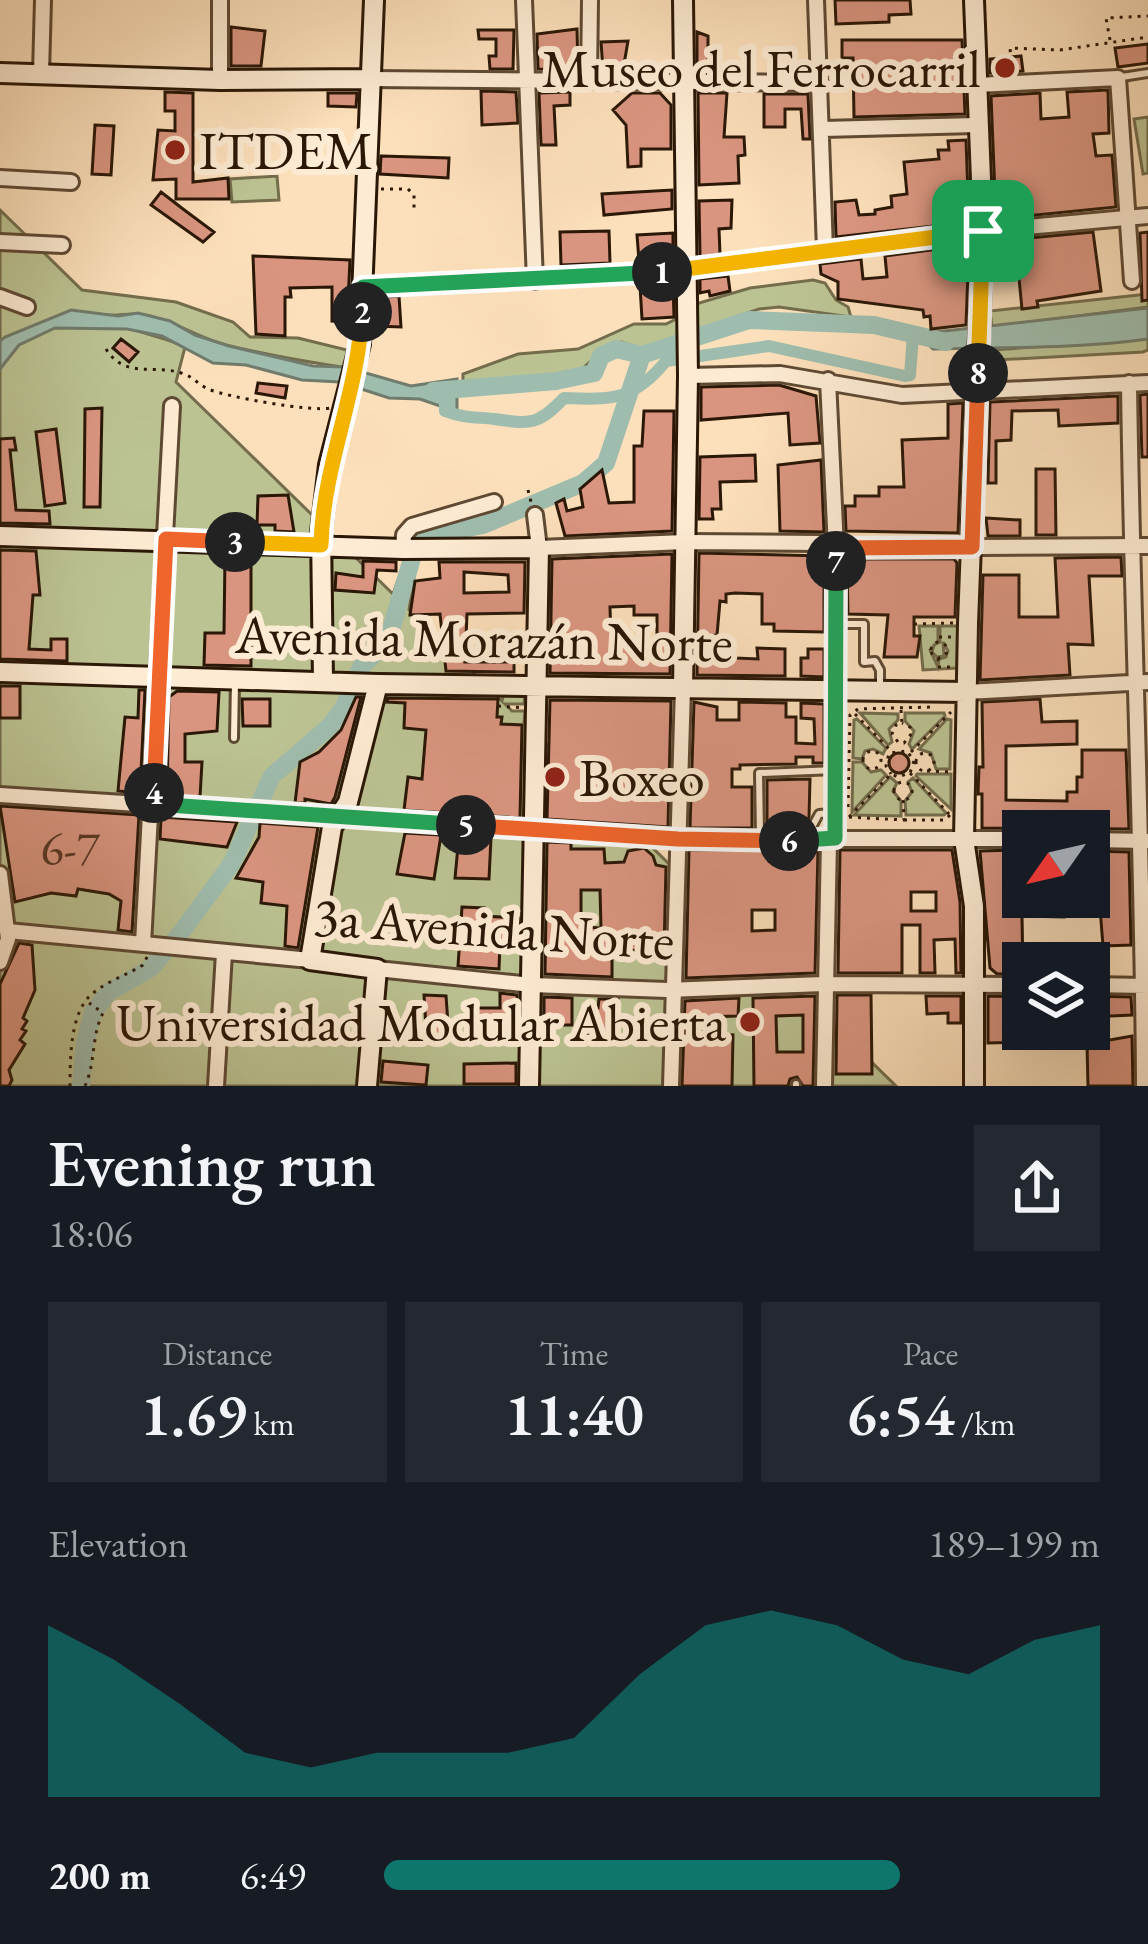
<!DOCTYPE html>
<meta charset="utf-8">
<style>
:root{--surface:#171b24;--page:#242831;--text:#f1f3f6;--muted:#9ea1a6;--accent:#0f766e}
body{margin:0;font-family:"EB Garamond",serif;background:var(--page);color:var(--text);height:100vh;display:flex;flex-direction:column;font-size:45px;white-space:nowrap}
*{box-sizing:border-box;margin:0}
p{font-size:39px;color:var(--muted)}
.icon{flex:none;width:66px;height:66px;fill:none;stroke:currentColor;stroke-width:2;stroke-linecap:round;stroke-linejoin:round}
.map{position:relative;height:1086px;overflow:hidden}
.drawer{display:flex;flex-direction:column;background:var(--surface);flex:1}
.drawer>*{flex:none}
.needle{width:78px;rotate:236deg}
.fabs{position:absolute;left:1002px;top:810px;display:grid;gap:24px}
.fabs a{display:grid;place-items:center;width:108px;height:108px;border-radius:0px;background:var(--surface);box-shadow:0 12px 48px #0002;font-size:60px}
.pin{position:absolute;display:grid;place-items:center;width:102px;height:102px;color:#fff;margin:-51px;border-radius:24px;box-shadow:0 6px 18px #0006}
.km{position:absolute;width:60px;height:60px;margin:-30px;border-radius:50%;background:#222;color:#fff;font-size:33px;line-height:60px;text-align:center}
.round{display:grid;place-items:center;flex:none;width:126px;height:126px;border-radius:0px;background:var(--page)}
.headline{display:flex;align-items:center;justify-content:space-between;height:204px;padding:0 48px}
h1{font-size:66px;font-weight:600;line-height:90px}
.stats{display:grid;grid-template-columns:repeat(3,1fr);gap:18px;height:204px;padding:12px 48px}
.stats div{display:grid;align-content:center;border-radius:0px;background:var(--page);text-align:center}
.stats b{font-size:60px;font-weight:600}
.stats small{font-size:33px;font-weight:400}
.stats p{font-size:33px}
.chart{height:336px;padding:24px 48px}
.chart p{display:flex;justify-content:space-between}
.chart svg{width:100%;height:216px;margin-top:12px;fill:var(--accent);opacity:.7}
ul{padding:0 48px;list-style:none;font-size:39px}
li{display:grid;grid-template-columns:192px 144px 1fr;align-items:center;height:90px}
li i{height:30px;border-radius:15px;background:var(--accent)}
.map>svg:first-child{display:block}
.green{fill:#bcc393;stroke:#736d4c;stroke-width:3}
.water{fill:#9fbdae;stroke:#707b6b;stroke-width:3}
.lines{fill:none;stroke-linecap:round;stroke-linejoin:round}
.canal{stroke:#9fbdae;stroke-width:12}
.river{stroke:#9fbdae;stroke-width:18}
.building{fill:#da9580;stroke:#2a1706;stroke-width:3;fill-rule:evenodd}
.lane-casing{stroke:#5e4933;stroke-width:12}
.street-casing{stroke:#5e4933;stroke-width:20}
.secondary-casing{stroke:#2a1706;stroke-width:24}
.path{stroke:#2a1706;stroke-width:3;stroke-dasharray:3 6;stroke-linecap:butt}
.lane{stroke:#fdebd3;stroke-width:6}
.street{stroke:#fdebd3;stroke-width:14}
.secondary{stroke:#fdebd3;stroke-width:18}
.split-1-casing{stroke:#fff;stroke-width:24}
.split-2-casing{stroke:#fff;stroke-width:24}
.split-3-casing{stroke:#fff;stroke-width:24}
.split-4-casing{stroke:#fff;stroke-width:24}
.split-5-casing{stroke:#fff;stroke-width:24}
.split-6-casing{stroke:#fff;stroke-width:24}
.split-7-casing{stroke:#fff;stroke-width:24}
.split-8-casing{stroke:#fff;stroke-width:24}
.split-9-casing{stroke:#fff;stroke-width:24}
.split-1{stroke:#f5b400;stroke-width:15}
.split-2{stroke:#22a559;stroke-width:15}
.split-3{stroke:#f5b400;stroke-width:15}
.split-4{stroke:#f0652b;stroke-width:15}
.split-5{stroke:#22a559;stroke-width:15}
.split-6{stroke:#f0652b;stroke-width:15}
.split-7{stroke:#22a559;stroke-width:15}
.split-8{stroke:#f0652b;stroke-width:15}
.split-9{stroke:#f5b400;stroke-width:15}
.poi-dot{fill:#8f2418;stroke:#fdebd3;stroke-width:4.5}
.labels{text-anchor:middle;stroke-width:12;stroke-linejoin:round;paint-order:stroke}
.number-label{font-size:48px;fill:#563624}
.poi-label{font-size:54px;fill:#2a1706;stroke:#fdebd3;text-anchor:end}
.street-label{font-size:54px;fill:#2a1706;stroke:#fdebd3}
</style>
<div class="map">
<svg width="1148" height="1086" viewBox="0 0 1148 1086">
<rect width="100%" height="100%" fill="#fce0bb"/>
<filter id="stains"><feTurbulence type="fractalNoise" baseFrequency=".00167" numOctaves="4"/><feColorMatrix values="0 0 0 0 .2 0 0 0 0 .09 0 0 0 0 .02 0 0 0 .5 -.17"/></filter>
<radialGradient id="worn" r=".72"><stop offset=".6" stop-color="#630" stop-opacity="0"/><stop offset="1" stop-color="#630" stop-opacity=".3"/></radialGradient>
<!-- green -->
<path class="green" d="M1148,117V173L1143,174L1134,119Z
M277,176L279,200L232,202L230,179Z
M0,210L82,290L176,302L233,322L250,337L298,338L355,352L348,368C307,362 267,355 226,345C197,338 174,320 145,315C133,312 120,316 108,315C126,333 159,334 185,347L176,382L393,594L406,557L417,558L409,610L502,701L504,693L525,695L524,704H505L512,711H525L524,722L896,1086H0Z
M813,280L825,283L836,300L848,307L851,317L779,307L759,309L644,349L621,342L606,347L581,370L471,388L463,382V374L518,354L578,349L634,324H666L694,310L699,303L750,288Z
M1148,294V307L992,327L990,311Z
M1148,339V350L1143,352L996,360L992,350Z
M919,626H938V641L930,650L938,667L939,659L946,657L948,651L943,642L944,656L937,657L932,652L934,645L940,642V626H959L957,668L923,670Z
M860,713L898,714V720L889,729L892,742L888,745Z
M905,713H944L945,716L912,749L909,744L914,731L905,721Z
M857,719L886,748L883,754L873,749L865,751L862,759L853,758L854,720Z
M947,719L951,720L950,769H936L931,753L919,749Z
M853,762H862L871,772L881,770L886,775L852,812Z
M917,774H951V809L916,776Z
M890,777L897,783L893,791L901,801V816L854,815Z
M913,778L946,813L944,815H906L905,801L912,792L908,782Z"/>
<!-- water -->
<path class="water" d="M1148,308V339C1077,349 1005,347 933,349L922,338L927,333Z
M71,310L118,316L138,313L170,321L195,335L229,346L313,366L345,367L411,386L457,379V412L420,399L389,398L340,382L302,380L246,365L213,363L162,336L127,329L55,328L19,345L0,369V341L5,337Z"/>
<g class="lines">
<!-- canal -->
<path class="canal" d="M445,394V411C463,418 476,417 494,419C531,424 537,426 564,398C614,400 634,400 666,361L769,346L905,376L910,375L913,335"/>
<!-- river -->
<path class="river" d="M433,391L556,381L594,373L601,356L616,349L642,355L749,320L874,325L946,342
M81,1086L85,1044L93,1012L109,992L151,968L180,934L232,863L272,776L330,726L344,707L361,667L379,650L392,626L418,538L483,525L583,483L606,463L642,355"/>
</g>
<!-- building -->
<path class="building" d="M835,0H910L911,14L889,15V22L836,24Z
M231,27L265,31L261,66H231Z
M577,29L578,70L538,69L537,34Z
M478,30H514L513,69H490L489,56H496V39H479Z
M697,32L708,36V71H697Z
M842,40H962L965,114L854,117L853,58H842Z
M628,41L623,70H603L601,42Z
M1148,44V63L1118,67L1115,48Z
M1021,56L1023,71L990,73V59Z
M1108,90L1109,133L1093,134L1096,156L1112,155L1116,207L996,219L991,96L1040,93L1041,119L1069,117L1067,92Z
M481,91L516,92L518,123L482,125Z
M165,92L193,93V182L228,178L229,199H176V179L153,180L158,130L175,131V111H165Z
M570,92V105L554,106L556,145H541L539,93Z
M328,93H357L356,107L328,106Z
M632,93H660L671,105V149H641V166L628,167L626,125L613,110Z
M698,93H727L724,137H744L745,155L738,156L739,183L699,185Z
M764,94H808L810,139H803L801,109H785V127H764Z
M95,125L114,126L111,175L92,174Z
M966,140L969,222L836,237L835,202L856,200L859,215L875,214V210L892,207L891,196L907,194L904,162L939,159L938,150H949L948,141Z
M381,156L449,158L448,178L380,174Z
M672,190V209L604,215L602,194Z
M161,192L183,209L214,232L203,242L151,205Z
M732,200L731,228L719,229L720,254L700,257L699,201Z
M609,231L610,263L561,265L560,232Z
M1093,232L1101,291L1037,301L1038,307L1022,309L1017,258L995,261L996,241Z
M1148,232V300L1142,301L1140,233Z
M673,233V259L639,261L637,235Z
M969,245L966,325L931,329L930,316L924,317L923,310L838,299V282L821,274L820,264L861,259L863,279L887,277L885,256Z
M253,256L350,260L347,322L332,321V287L290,288L291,297H285V336L256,334Z
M728,276L730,291L710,296L709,291L700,293V279Z
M673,284L674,317L642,319L640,286Z
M399,296L401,327L374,326L375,298Z
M121,339L138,352L129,362L113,348Z
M258,383L287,386L285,398L256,393Z
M779,385L816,396L820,443L790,445L788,413L701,420V387Z
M1148,394V457H1142L1140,395Z
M1118,396V423L1059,426L1058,410L1012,411L1011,440L996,441V483H988L990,402Z
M963,403L958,533L846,531L845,506H855V496H879V487H904L902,440L948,438V404Z
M102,408L100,507H84L85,409Z
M644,411H674L672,531L565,536L556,503L564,499L567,511L583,507L580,489L602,470L609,503L634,502V446H642Z
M56,429L65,503L45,506L36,432Z
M14,438L16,450H10L16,510L49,511L50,524L0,523V439Z
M755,455L756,481L720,482L721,509H712L713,519H699L700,457Z
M821,460L824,532L780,531L778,465Z
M1036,469H1055L1056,535H1036Z
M288,495L294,532L275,531V525H257L258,496Z
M986,518L1020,520V536H988Z
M0,550L36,551L40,595H33L29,649L51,650V639H67V661L0,659Z
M699,553L824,556V632L774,631V624H762V594L735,593L726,594V602L720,601L717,635L706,636L712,657L758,659L757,648L785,649V676L697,675Z
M672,554L670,674L550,673L552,559ZM634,606V615H657V642L611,641L610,607Z
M225,557L251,558V666L204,665L205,633H224Z
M1121,557L1122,576H1089L1093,645L1068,644L1070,675L980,680L983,575H1019V617H1058L1055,558Z
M854,559H954L957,563L955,617H914V636H920L917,657H884L888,615L848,614L847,565Z
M363,561L396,562V571L377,570L374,593L335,590L336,573L363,577Z
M439,562H525L524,613L467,614L465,662H514V672L446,671L440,614L410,615L415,581L440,578ZM464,572L508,575L509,592L464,593Z
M808,649H824V677L801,676V658H808Z
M0,686H20V718H0Z
M139,690H145L140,793L118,791L125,717L138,718Z
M177,691L219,692L217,731L185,734V762H202L200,797L167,795L169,697Z
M356,697H361L335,797L331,804L305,799V803H295L300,762L319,752L341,730Z
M388,698L498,699L497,717H502L501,724L522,725L520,818L404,810L408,777L422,779L426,730L404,728L405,703L387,702Z
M242,699H270V726H243Z
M1040,699L1042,722L1077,721V744L1006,746V800L1067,801V792H1077V777H1082V750H1126L1129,829L982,828V794H978L979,767H983L982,702Z
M550,700L671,701L668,827L547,819Z
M694,702L717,707V720H739V702L786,703V717H796V743L815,744L814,719L801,718V703L824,704V763H813V757H796V764L740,765V769H732V787H752V828H690Z
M889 763a10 10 0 1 1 20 0a10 10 0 1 1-20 0Z
M810,779L809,817L804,827L767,826V780Z
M0,806L139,815L132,932L118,930L121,901L109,894L78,889L76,896L51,893L15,902Z
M161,817L237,822L227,847L160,839Z
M260,823L318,827L298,948L285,946L287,906L261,903L263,882L236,878L259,837Z
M405,833L441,835L434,879L397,874Z
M459,836L491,838L489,879L455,878Z
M547,842L571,843V849H604L605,863L624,862L628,851L644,848L653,856L656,865L666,867L664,951L612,950V977L545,974ZM581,890H600L601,928L581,927Z
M689,850H818L815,973L686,978ZM752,910H775V930L752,931Z
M840,850H952L960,902L961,973H956L955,939L934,940L935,973H920V925H902V973H838ZM911,892H936V911H911Z
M1023,850V897L1063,898L1064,917L1022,916L1023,973L997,974L990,968L980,851Z
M1089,851L1129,852L1131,945L1103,946L1099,895L1089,896Z
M462,907L484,908L483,916L519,918L518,943H500L499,969L458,966Z
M19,943L32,945L35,990L23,1018L27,1021L22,1029L26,1031L20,1040L25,1044L9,1070L12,1080L9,1086H0V984Z
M500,993L517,995V1030L477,1031V1008H500Z
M424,995L446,996L449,1037L443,1036V1043H427Z
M837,995H871L872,1074H836Z
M815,996L813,1086H803L797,1077L790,1079L788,1086H754L753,998ZM803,1015V1052H777L776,1016Z
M926,996H961V1023H948V1013L927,1014Z
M988,996L1023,997V1029H1032L1034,1042L988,1043Z
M1089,996L1131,997L1132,1015L1089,1017Z
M544,997L572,998V1025H544Z
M739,998L738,1016L702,1017L701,1033L733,1035L732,1086H682L685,1001Z
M599,999H618L616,1044L588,1043L590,1008H598Z
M1132,1036L1133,1086H1088L1087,1044Z
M383,1061L428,1065L426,1085L381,1082Z
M516,1063V1084H464V1064Z"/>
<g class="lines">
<defs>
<path id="lane" d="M1122,77L1148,73
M840,624H864V662L875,661L880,670V688
M234,738L235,681
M760,837L759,773L836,770
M806,838L819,814L832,813
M796,1086V1084"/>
<path id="street" d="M524,0L535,281
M816,0L825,250
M41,73L43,0
M371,79L820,83
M220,80V0
M589,81L590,0
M976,85L1118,78L1132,281
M823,129L976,125
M0,178L71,182
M0,242L62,245
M363,287L685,270L994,230L1148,216
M0,297L27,307
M688,376L780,374L902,395L1148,383
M828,380L836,548L835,838
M1129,383C1132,618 1143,852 1144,1086
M535,515L539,548L685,542L820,543L836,548L1148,546
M403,549L404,535L412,526L494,502
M966,692L1148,682
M0,795L678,839H1023
M1089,840L1148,841
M0,874L8,939L0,962
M8,931L310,960
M143,944L172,406
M377,969L532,985L667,990L824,984L1023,985
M1089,985L1148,986
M216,1086L224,953
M671,1086L683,688
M824,1086L829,841"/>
<path id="secondary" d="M0,73L220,80L371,79
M0,536L403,549L539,548L529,1086
M0,672L378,684L966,692
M323,680L321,532L329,465L360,344L374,0
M683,688L688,376L683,0
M367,1086L377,969L310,960L332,827L348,802L378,684
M974,1086V906L964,839L968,623L983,231L974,0"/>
</defs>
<!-- lane casing -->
<use href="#lane" class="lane-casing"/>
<!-- street casing -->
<use href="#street" class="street-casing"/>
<!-- secondary casing -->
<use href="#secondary" class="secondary-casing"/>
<!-- path -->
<path class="path" d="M1110,40L1106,18L1148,16
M1012,70L1010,48L1060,50L1148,37
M381,189H408L414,195V208
M106,349C125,380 156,363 184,374C193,377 199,385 208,389C227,397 311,412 330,408
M528,490L531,502
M914,624L954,623
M939,637H955
M931 650a8 8 0 1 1 16 0a8 8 0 1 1-16 0Z
M938,658V667H951
M498,706L525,708
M901,710L902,723L896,725L892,734L898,742L904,743L912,733L910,727L902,723
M855,714L890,750
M863 760a9 9 0 1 1 18 0a9 9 0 1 1-18 0Z
M911,752L951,712
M916 762a9 9 0 1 1 18 0a9 9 0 1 1-18 0Z
M927,771L954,772
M910,773L949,814
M894 791a9 9 0 1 1 18 0a9 9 0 1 1-18 0Z
M848,807L850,715L858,709L932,707
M849,817L904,820L903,799
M849,817L891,774L898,777L910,773L914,761L907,751L889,753L886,766L891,774
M904,820H945L950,815
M70,1086C70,1059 70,1012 92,994C107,981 127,975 143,965L148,955
M85,1086C96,1062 91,1036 103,1013L89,1003"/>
<!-- lane -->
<use href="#lane" class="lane"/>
<!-- street -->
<use href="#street" class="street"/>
<!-- secondary -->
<use href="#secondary" class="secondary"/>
</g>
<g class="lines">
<defs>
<path id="split-1" d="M662,272L983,231"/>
<path id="split-2" d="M362,312L363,287L662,272"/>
<path id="split-3" d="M235,542L321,545C323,464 359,391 362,312"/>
<path id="split-4" d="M154,793L166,539L235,542"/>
<path id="split-5" d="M154,793L153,804L466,825"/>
<path id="split-6" d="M466,825L678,839L789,841"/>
<path id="split-7" d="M789,841L835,838L836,561"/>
<path id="split-8" d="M836,561V548L972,547L978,373"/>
<path id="split-9" d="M978,373L983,231"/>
</defs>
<!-- split-1 casing -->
<use href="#split-1" class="split-1-casing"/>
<!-- split-2 casing -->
<use href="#split-2" class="split-2-casing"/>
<!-- split-3 casing -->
<use href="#split-3" class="split-3-casing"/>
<!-- split-4 casing -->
<use href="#split-4" class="split-4-casing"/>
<!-- split-5 casing -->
<use href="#split-5" class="split-5-casing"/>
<!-- split-6 casing -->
<use href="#split-6" class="split-6-casing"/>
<!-- split-7 casing -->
<use href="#split-7" class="split-7-casing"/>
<!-- split-8 casing -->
<use href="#split-8" class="split-8-casing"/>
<!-- split-9 casing -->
<use href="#split-9" class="split-9-casing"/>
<!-- split-1 -->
<use href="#split-1" class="split-1"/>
<!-- split-2 -->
<use href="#split-2" class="split-2"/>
<!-- split-3 -->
<use href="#split-3" class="split-3"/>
<!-- split-4 -->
<use href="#split-4" class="split-4"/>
<!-- split-5 -->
<use href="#split-5" class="split-5"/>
<!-- split-6 -->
<use href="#split-6" class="split-6"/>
<!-- split-7 -->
<use href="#split-7" class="split-7"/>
<!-- split-8 -->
<use href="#split-8" class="split-8"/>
<!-- split-9 -->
<use href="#split-9" class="split-9"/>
</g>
<!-- markers -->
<g class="poi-dot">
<circle cx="1005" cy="68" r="12"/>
<circle cx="175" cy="150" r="12"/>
<circle cx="555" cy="777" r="12"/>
<circle cx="750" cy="1022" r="12"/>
</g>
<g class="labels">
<!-- number labels -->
<g class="number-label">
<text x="70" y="865">6-7</text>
</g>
<!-- poi labels -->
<g class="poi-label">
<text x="981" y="87">Museo del Ferrocarril</text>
<text x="199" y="169" text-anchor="start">ITDEM</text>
<text x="579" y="796" text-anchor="start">Boxeo</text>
<text x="726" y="1041">Universidad Modular Abierta</text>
</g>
<!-- street labels -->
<g class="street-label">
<text transform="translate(484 638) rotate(1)" y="19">Avenida Morazán Norte</text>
<text transform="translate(494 928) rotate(4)" y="19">3a Avenida Norte</text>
</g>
</g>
<rect width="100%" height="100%" filter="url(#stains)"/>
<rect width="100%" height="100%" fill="url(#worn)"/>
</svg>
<div class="fabs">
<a><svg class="needle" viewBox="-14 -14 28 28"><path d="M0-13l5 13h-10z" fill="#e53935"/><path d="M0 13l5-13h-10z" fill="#9ea1a6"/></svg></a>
<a><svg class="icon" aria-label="layers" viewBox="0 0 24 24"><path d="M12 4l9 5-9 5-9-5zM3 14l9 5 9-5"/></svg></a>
</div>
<div class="pin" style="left:983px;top:231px;background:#1e9e55"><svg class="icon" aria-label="arrive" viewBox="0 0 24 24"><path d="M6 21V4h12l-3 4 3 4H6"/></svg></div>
<b class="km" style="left:662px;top:272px">1</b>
<b class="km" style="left:362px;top:312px">2</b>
<b class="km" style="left:235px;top:542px">3</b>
<b class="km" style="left:154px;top:793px">4</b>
<b class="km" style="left:466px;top:825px">5</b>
<b class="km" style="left:789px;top:841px">6</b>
<b class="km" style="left:836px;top:561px">7</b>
<b class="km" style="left:978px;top:373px">8</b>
</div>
<section class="drawer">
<div class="headline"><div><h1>Evening run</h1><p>18:06</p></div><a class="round"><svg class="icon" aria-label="share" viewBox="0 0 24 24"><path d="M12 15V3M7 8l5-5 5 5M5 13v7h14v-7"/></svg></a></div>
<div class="stats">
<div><p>Distance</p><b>1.69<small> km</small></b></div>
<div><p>Time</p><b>11:40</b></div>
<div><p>Pace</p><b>6:54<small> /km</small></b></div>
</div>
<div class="chart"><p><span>Elevation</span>189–199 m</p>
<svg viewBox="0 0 160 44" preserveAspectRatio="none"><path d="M0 44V9L10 16L20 25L30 35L40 38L50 35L60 35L70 35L80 32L90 19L100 9L110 6L120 9L130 16L140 19L150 12L160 9V44z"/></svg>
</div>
<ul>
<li><b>200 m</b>6:49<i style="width:72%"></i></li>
</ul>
</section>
